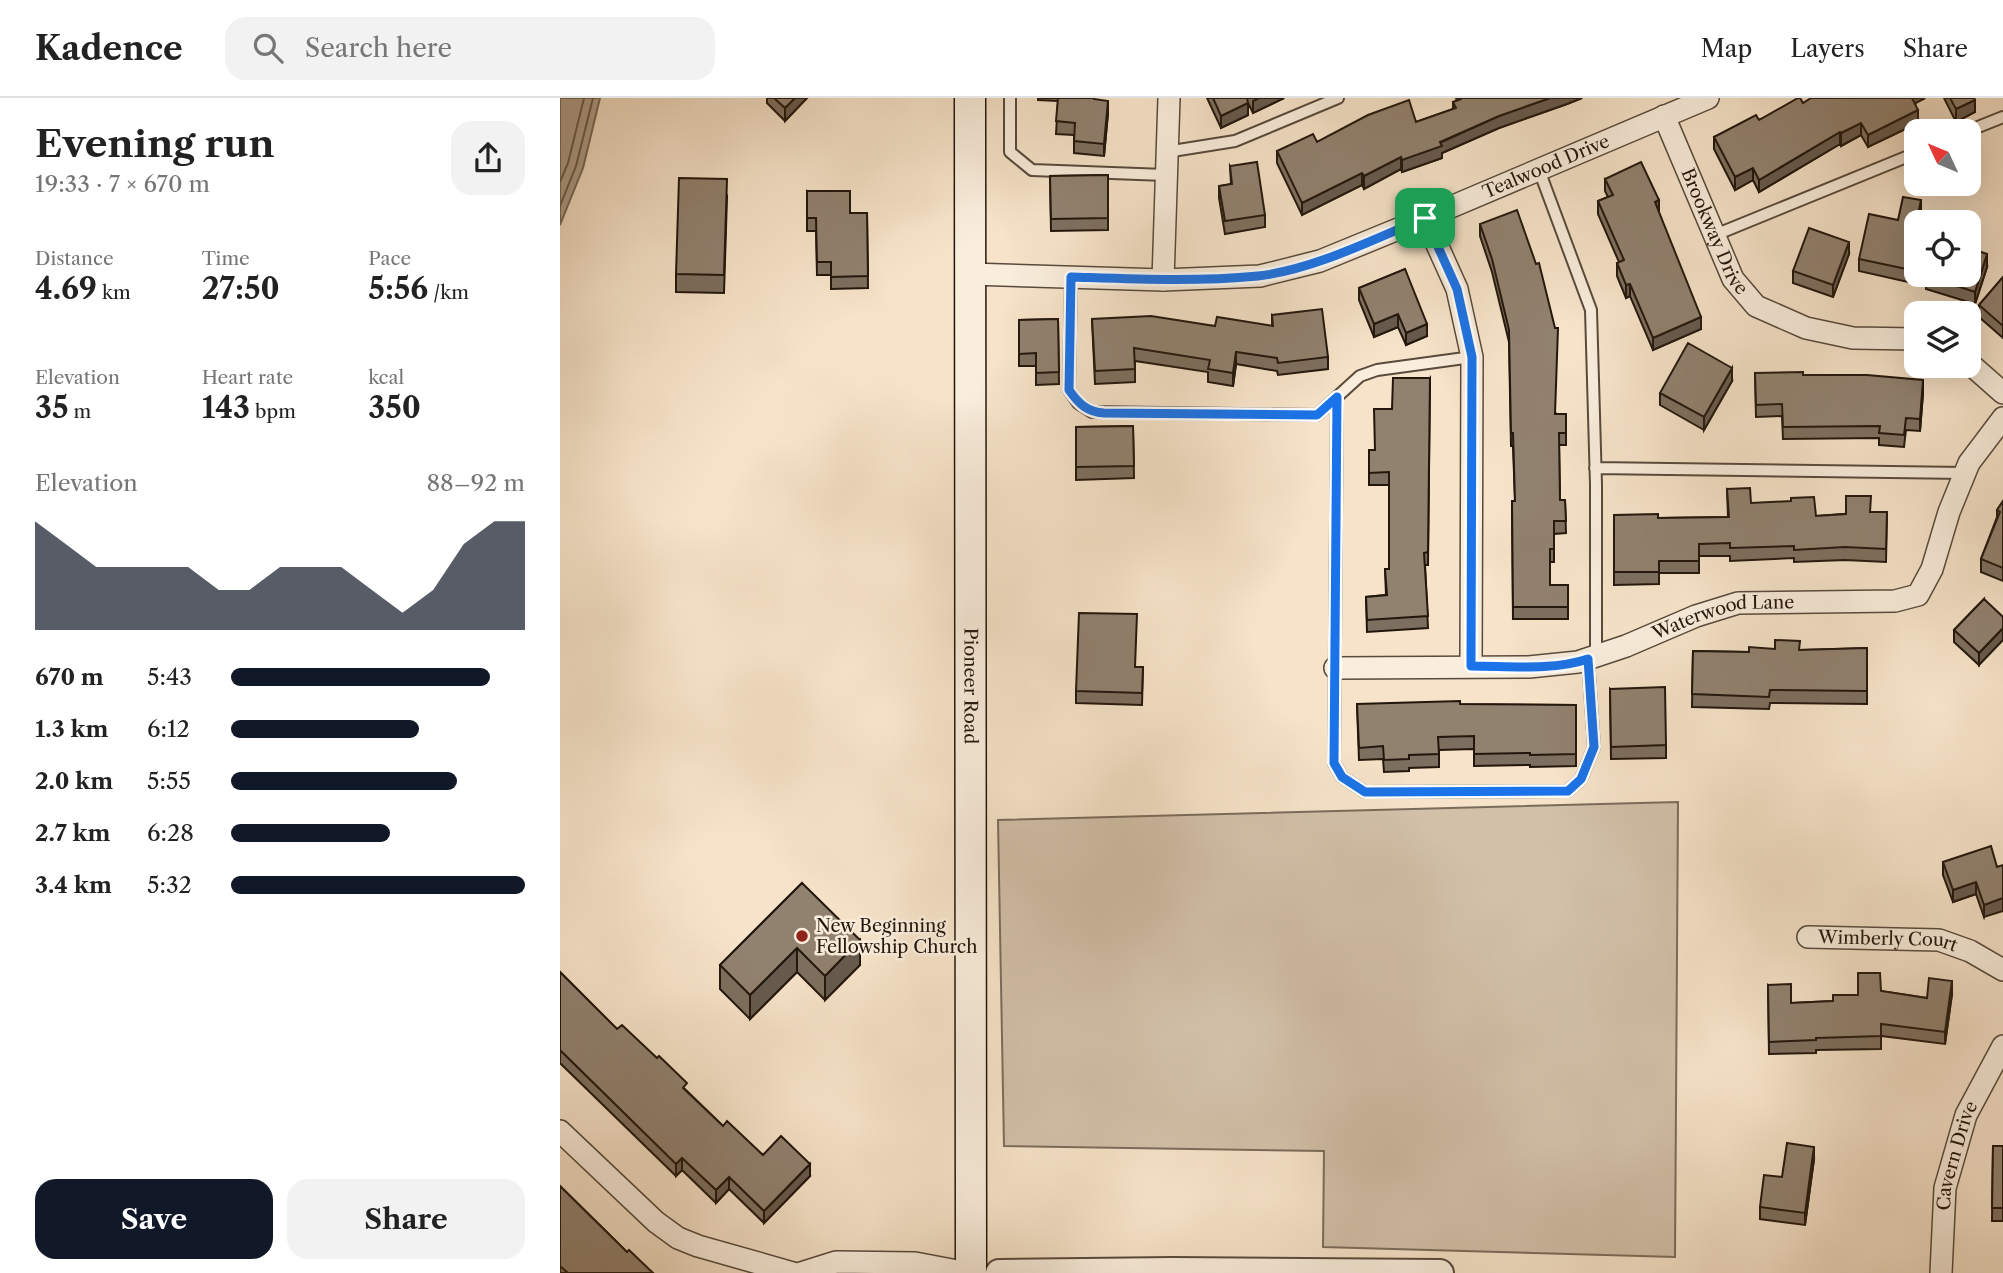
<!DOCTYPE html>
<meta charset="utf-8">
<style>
:root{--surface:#fff;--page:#f2f2f2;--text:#222;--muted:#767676;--line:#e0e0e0;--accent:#111827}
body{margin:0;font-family:"Libre Caslon Text",serif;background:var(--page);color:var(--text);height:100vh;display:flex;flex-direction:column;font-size:26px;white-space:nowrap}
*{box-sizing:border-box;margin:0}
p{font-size:23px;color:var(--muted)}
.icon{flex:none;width:38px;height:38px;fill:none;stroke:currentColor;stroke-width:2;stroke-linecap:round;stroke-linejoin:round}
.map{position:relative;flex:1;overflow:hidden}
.side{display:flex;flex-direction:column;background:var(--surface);width:560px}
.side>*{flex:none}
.needle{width:46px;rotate:314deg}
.controls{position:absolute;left:1344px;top:21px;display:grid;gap:14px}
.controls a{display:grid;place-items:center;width:77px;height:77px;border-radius:14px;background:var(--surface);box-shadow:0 7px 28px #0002;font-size:35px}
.pin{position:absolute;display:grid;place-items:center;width:60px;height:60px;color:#fff;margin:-30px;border-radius:14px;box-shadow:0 4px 10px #0006}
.round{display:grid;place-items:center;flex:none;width:74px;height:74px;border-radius:21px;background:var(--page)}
.summary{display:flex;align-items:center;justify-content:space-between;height:119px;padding:0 35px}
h1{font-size:38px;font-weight:700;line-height:52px}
.figures{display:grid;grid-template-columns:repeat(3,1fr);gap:10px;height:119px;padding:7px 35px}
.figures div{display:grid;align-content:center}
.figures b{font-size:30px;font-weight:700}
.figures small{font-size:19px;font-weight:400}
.figures p{font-size:19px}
.chart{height:196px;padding:14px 35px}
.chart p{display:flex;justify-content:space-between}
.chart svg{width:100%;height:126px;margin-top:7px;fill:var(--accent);opacity:.7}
.action{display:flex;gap:14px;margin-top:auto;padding:14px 35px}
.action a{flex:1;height:80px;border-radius:21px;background:var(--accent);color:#fff;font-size:28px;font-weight:700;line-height:80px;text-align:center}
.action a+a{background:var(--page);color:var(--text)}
ul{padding:0 35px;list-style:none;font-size:23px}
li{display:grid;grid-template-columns:112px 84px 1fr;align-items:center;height:52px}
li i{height:18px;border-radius:9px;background:var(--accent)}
header{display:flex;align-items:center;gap:42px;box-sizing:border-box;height:98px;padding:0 35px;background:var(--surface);border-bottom:2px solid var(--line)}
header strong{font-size:33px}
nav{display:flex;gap:38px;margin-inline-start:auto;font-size:24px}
.search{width:490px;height:63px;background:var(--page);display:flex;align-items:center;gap:18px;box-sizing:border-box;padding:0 24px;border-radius:21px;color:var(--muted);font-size:26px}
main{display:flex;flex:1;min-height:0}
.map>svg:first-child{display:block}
.green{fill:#d2c0a9;stroke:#7a6c5b;stroke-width:2}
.water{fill:#ae9e89;stroke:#766857;stroke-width:2}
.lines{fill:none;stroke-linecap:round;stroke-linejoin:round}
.shore{stroke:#685a4b;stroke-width:2}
.service-casing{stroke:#584a3c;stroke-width:14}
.minor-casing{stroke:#584a3c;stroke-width:24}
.tertiary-casing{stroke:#584a3c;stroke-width:30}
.secondary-casing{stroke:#23170d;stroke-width:33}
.service{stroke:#f9eddc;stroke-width:10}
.minor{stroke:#f9eddc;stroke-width:21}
.tertiary{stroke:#f9eddc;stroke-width:26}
.secondary{stroke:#f9eddc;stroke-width:30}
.wall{fill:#7d6f5f;stroke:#23170d;stroke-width:2}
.shaded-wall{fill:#665a4e;stroke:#23170d;stroke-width:2}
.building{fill:#91816f;stroke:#23170d;stroke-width:2}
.route-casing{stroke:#fff;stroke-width:14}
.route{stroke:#1a73e8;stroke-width:9}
.poi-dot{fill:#8f2418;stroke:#f9eddc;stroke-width:2.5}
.labels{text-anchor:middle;stroke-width:5;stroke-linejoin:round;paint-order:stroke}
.street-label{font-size:18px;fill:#23170d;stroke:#f9eddc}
.poi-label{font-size:18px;fill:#23170d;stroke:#f9eddc;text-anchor:start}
</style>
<header>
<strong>Kadence</strong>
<div class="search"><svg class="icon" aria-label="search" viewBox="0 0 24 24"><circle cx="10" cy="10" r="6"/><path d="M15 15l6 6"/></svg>Search here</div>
<nav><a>Map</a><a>Layers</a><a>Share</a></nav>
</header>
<main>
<section class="side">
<div class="summary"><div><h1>Evening run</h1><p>19:33 · 7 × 670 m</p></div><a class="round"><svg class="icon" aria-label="share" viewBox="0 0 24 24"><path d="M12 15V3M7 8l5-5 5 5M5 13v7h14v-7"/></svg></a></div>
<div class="figures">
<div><p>Distance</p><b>4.69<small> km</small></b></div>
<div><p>Time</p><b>27:50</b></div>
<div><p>Pace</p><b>5:56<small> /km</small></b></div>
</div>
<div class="figures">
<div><p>Elevation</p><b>35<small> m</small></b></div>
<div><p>Heart rate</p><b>143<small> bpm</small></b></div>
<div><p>kcal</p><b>350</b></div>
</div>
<div class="chart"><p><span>Elevation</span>88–92 m</p>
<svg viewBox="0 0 160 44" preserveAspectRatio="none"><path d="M0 44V6L10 14L20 22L30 22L40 22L50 22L60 30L70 30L80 22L90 22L100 22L110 30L120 38L130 30L140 14L150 6L160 6V44z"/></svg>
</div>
<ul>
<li><b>670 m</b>5:43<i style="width:88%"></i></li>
<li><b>1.3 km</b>6:12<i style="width:64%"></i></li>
<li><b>2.0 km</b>5:55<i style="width:77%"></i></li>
<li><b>2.7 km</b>6:28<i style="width:54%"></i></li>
<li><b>3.4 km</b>5:32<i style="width:100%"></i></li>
</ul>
<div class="action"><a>Save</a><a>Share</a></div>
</section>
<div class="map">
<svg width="1443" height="1175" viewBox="0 0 1443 1175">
<rect width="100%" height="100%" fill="#f6e3c9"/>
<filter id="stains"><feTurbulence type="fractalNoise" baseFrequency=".00286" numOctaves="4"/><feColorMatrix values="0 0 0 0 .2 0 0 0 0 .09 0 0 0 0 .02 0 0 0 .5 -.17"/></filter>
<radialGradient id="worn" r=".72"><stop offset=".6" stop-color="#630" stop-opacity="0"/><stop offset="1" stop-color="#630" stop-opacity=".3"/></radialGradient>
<!-- green -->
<path class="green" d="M1118,704L1115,1159L763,1149L764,1053L444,1048L438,722Z"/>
<!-- water -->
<path class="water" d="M0,0H40L23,70L0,127Z"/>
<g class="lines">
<!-- shore -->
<path class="shore" d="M0,84L8,65L24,0
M0,108L16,68L33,0"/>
<defs>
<path id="service" d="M450,0V54L472,72L605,77
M1408,33L1443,19
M606,54L675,43L778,0
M979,72L1031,212L1036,387V558
M1155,137L1356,55
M511,179L509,292L518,305L532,314L757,317L800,278L817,272L912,259
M777,299L774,665L782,679L805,694L1008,693L1021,681L1034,649L1028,561
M1035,370L1405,375"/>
<g id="minor">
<path id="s1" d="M1104,18L1173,181L1196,208L1246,230L1293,240L1356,241"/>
<path d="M865,120L897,191L912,259L911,568"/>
<path id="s2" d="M410,176L603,182L700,178L760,163L865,120L1148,0"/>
<path d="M603,182L609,0"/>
<path d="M1409,265L1443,295"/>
<path id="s3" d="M775,570L969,569L1018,564L1066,548L1136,518L1178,505L1335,503L1358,497L1372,471L1389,414L1409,365L1443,320"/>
<path id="s4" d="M1248,839L1379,842L1410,853L1443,872"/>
<path d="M0,1033L96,1124L118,1140L138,1148L233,1175"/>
<path d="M241,1175L276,1164L355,1165L408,1175"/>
<path id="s5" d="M1381,1175L1385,1090L1406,1017L1443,948"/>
</g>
<path id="tertiary" d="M439,1175L613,1173L880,1175"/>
<g id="secondary">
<path id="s6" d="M410,0L411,1175"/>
</g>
</defs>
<!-- service casing -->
<use href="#service" class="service-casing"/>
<!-- minor casing -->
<use href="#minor" class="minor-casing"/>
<!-- tertiary casing -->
<use href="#tertiary" class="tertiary-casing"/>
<!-- secondary casing -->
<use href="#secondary" class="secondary-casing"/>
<!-- service -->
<use href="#service" class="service"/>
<!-- minor -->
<use href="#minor" class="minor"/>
<!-- tertiary -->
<use href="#tertiary" class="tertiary"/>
<!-- secondary -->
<use href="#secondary" class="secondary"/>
</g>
<!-- wall -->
<path class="wall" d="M207,0H247L225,23L207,5Z
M478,0H534V2L548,15L544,58L514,55V37L496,36L498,3L478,2Z
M647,0H724L693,15L688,5V17L661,30Z
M896,0H1022L1007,6L939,30L882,55V60L842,74L841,71L804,91L802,87L742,117L717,65V53L757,44L856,24L893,11V4L897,3Z
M1365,0L1355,5L1358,25L1308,49L1301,37L1281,48L1280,46L1199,94L1193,82L1175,92L1154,51V39L1243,5Z
M1384,0H1414L1415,14L1396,24Z
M670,68L705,117V129L665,136L659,100V88L671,86Z
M548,77V132L491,133L490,78Z
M1045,81L1099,115L1141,231L1093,252L1070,198L1066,200L1057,178V165L1059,164L1038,116V103L1048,99L1045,93Z
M247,93L290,115H307L308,190L271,191V177H257L256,133H247Z
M167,99L164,195L116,194V176Z
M1361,115L1359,123L1356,124V177H1409L1427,169L1415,206L1366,191V188L1299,173V161L1338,122Z
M920,126L996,316H1006V347H999L1000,402H1005L1006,435L994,436V464H990V487H1008V521H953L952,403H955L953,348H951L949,244L932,174L920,138Z
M1289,156L1273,199L1233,185V173Z
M845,171L867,238L846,247L838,229L814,239L799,202V190Z
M1443,179V240L1419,219V207Z
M712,217L768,259V271L718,277L717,273L676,266L673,288L648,284V274L575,263V284L535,286L532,221L655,228H712Z
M498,221L499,286L476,287V268H459V222Z
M1195,275L1243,277L1363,295L1360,333L1346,332L1344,349L1319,347V340L1223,341L1222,318L1196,319Z
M870,280L868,467H865L868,530L807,534L806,499L826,497L825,471H829V387H809V352H815Z
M1172,283L1144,332L1100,307V295Z
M573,328L574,380L516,382V329Z
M1167,391L1191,405L1256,418L1310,414H1327L1326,464L1285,462L1234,464V460L1170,463V458H1139V475H1099V486L1054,487V417L1098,420L1168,419Z
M1443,403V483L1421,474V461L1437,419V412Z
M1424,501L1419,567L1394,544V532Z
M1307,550V606L1210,605L1209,611L1132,609L1133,553L1189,554L1240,552Z
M575,569H583L582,607L516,605V593Z
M1050,591L1106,647V660L1051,661Z
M797,606L1016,607V668L970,669V667L914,668V651L879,652V669L849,670V673L824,674L823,661L799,662Z
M1383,764L1437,769L1424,819L1416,796L1393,804L1383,777Z
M242,785L300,867L265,902L237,874L190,921L160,891V867Z
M0,874L57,931L127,993L163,1028L203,1057L250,1078L204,1125L169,1091L156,1105L122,1072L116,1078L0,965Z
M1208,887L1231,905L1273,903L1298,897L1321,893L1367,900L1392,896L1385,946L1321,938V951L1256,952V955L1209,956Z
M1433,1048H1443V1123H1432Z
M1254,1061L1245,1127L1200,1121V1109L1222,1079Z
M0,1088L67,1154L93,1175H0Z"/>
<!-- shaded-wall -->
<path class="shaded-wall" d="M235,0H247L225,23V10Z
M699,0H724L693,15V3Z
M990,0H1022L1007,6L939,30L882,55V60L842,74V62L939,18Z
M1350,0H1365L1350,8Z
M1415,2V14L1396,24V11Z
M548,3V15L544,58V46Z
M688,5V17L661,30V18Z
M1358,12V25L1308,49V37Z
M1301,25V37L1281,48V35Z
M1280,34V46L1199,94V82Z
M841,59V71L804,91V78Z
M1193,70V82L1175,92V79Z
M802,75V87L742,117V105Z
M1099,102V115L1095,104Z
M1361,102V115L1359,124H1357Z
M1289,144V156L1273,199V187Z
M1427,156V169L1415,206V194Z
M1070,186V198L1066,200V187Z
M838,216V229L814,239V226Z
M1141,219V231L1093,252V240Z
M867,226V238L846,247V235Z
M676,254V266L673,288V275Z
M1172,270V283L1144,332V319Z
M1363,282V295L1360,333V321Z
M1443,530V542L1419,567V555Z
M1416,784V796L1393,804V792Z
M1443,800V813L1424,819V807Z
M300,842V867L265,902V878Z
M237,850V874L190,921V897Z
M1392,883V896L1385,946V934Z
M1254,1049V1061L1245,1127V1115Z
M122,1060V1072L116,1078V1066Z
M250,1066V1078L204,1125V1113Z
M169,1079V1091L156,1105V1092Z"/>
<!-- building -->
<path class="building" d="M214,0H235L225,10Z
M498,0H534V1L548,3L544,46L514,43L515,25L496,23Z
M653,0H687L688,5L661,18Z
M901,0H990L939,18L880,44L882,48L842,62L841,59L804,78L802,75L742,105L717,53L753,36L757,44L808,17L849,2L856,24L896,10L893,4L901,1Z
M1238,0H1240L1243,5L1251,0H1352L1358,12L1308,37L1301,25L1281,35L1280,34L1199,82L1193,70L1175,79L1154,39L1196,17L1199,22Z
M1390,0H1414L1415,2L1396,11Z
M697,64L705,117L665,123L659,88L672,86L670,68Z
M1081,64L1099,102L1095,104L1141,219L1093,240L1070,186L1066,187L1057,165L1064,162L1038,103L1053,97L1045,81Z
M548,77V120L491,121L490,78Z
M119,80L167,81L164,177L116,176Z
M247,93H290V115H307L308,178L271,179V164H257L256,120H247Z
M1343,99L1361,102L1357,122L1364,124H1356V173L1299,161L1309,116L1338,122Z
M957,112L976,166L979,165L995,230H998L995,316H1006V335H999L1000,402H1005L1006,423H994V451H990V487H1008V509H953L952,403H955L953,335H951L949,232L932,161L920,126Z
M1249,130L1289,144L1273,187L1233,173Z
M1409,150L1427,156L1415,194L1366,178L1367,177H1409Z
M845,171L867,226L846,235L838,216L814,226L799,190Z
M1443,179V228L1419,207Z
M762,211L768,259L718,265L717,260L676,254L673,275L648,271L650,262L574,250L575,271L535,273L532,221L591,218L655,228L657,219L713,228L712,217Z
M498,221L499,274L476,275V255L459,256V222Z
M1128,245L1172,270L1144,319L1100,295Z
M1243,274V277H1307L1363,282L1360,321L1346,320L1344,337L1319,335L1320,328L1223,329L1222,306L1196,307L1195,275Z
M833,280H870L868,454L864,455L868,518L807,522L806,499L827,497L825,471H829V374L809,375V352H815L814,311H832Z
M573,328L574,368L516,369V329Z
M1190,390L1191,405L1231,403V400L1254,399L1256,418L1286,416V398H1311L1310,414H1327L1326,451L1285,449L1234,452V448L1170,450V445L1139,446V463H1099V474H1054V417L1098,416V420L1169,419L1167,391Z
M1443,403V470L1421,461L1440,414L1437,412Z
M1424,501L1443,519V530L1419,555L1394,532Z
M519,515L577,516L575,569H583L582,595L516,593Z
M1215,542L1240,543L1239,552L1307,550V593L1210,592L1209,599L1132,596L1133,553L1189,554V549L1215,551Z
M1105,589L1106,647L1051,649L1050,591Z
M900,603V606L1016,607V656L970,657V655L914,656V638L878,639L879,656L849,657V661L824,662L823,648L799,650L797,606Z
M1431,748L1437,769L1443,767V800L1424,807L1416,784L1393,792L1383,764Z
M242,785L300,842L265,878L237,850L190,897L160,867Z
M0,874L57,931L62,927L97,960L99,958L127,985L123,990L163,1028L167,1023L203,1057L221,1038L250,1066L204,1113L169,1079L156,1092L122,1060L116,1066L0,952Z
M1298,875H1320L1321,893L1367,900L1369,880L1392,883L1385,934L1321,926V938L1256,940V942L1209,944L1208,887L1231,886V905L1273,903V897H1298Z
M1227,1045L1254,1049L1245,1115L1200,1109L1204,1077L1222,1079Z
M1433,1048H1443V1110H1432Z
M0,1088L67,1154L69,1152L93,1175H8L0,1168Z"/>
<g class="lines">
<defs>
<path id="route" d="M865,120L897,191L912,259L911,568C949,568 992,573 1028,561L1034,649L1021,681L1008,693L805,694L782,679L774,665L777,299L757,317L544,315C527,314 519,306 509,292L511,179C573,181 636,184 698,178C753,172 814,141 865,120Z"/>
</defs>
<!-- route casing -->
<use href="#route" class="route-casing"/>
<!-- route -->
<use href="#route" class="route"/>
</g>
<!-- markers -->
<circle class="poi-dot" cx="242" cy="838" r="7"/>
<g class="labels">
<!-- street labels -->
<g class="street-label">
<text dy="6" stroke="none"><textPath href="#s2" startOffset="597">Tealwood Drive</textPath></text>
<text dy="6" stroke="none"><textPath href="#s1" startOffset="126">Brookway Drive</textPath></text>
<text dy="6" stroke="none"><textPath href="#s3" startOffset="397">Waterwood Lane</textPath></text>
<text dy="6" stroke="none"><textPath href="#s6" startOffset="588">Pioneer Road</textPath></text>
<text dy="6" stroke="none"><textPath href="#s4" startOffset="80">Wimberly Court</textPath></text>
<text dy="6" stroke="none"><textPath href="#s5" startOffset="119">Cavern Drive</textPath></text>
</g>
<!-- poi labels -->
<g class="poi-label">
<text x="256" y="834">New Beginning<tspan x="256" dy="21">Fellowship Church</tspan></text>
</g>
</g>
<rect width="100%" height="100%" filter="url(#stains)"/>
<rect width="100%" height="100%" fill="url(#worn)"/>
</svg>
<div class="controls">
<a><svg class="needle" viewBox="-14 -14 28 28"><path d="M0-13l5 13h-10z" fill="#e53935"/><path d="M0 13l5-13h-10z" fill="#767676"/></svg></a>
<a><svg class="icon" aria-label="locate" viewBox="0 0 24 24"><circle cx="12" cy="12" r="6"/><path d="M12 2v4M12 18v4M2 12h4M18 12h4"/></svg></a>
<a><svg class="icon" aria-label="layers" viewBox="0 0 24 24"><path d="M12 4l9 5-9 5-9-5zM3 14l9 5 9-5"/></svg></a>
</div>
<div class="pin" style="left:865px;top:120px;background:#1e9e55"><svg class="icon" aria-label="arrive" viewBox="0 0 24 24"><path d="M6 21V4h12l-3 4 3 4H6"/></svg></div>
</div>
</main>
